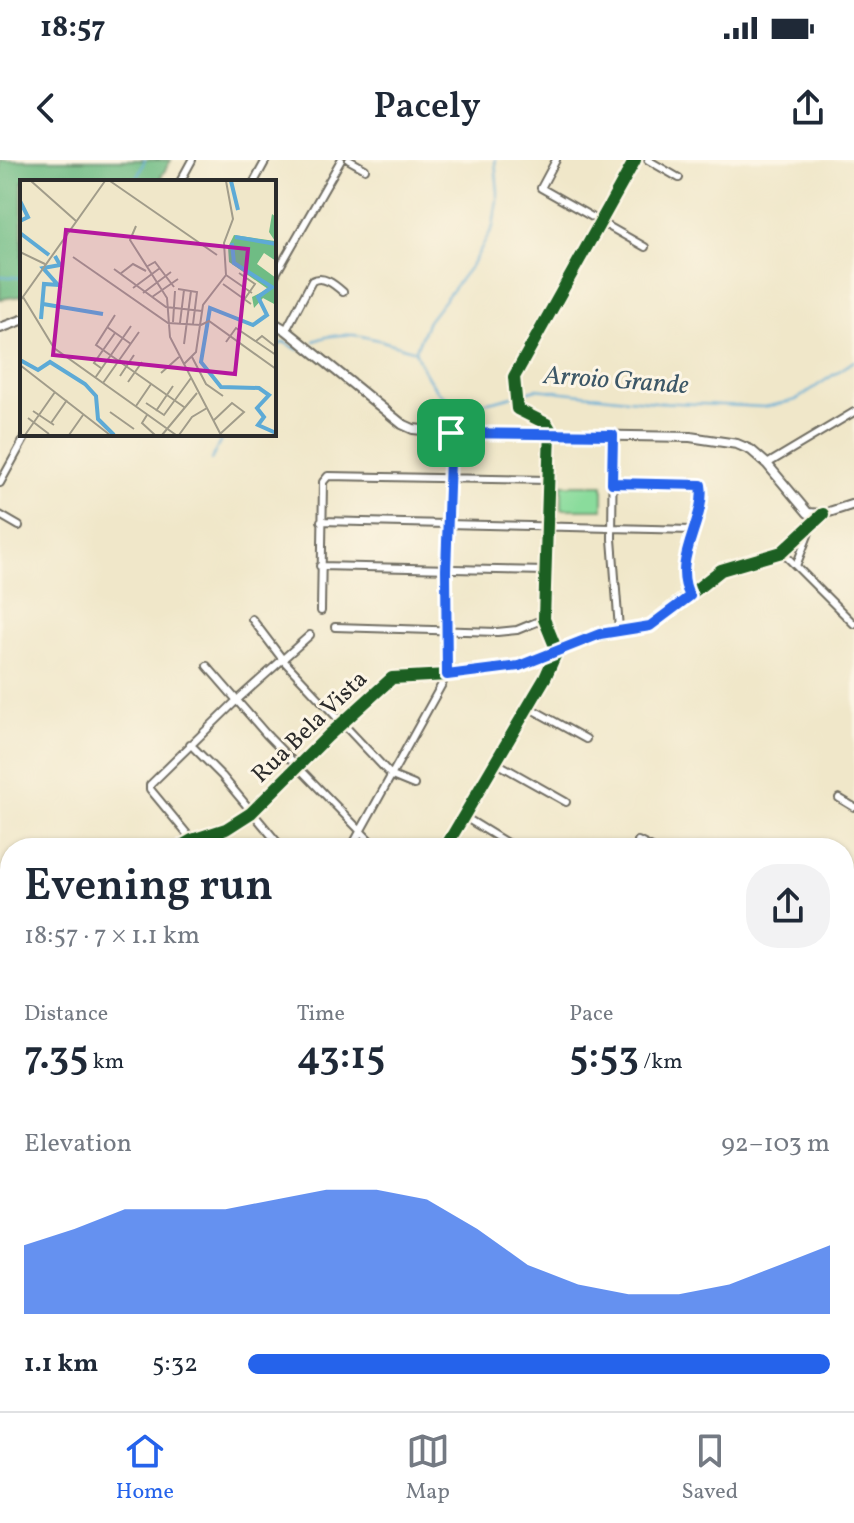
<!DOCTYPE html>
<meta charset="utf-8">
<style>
:root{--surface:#fff;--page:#f2f2f3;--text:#1f2937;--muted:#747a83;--line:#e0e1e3;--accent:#2563eb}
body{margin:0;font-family:Vollkorn,serif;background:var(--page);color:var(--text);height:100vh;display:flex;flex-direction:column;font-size:30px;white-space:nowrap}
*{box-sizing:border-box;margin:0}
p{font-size:26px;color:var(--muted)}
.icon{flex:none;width:44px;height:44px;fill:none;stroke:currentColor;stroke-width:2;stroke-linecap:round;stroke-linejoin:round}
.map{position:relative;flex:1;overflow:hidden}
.side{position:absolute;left:0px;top:678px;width:854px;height:574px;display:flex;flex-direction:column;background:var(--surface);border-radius:32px 32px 0 0;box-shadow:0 2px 6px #0004}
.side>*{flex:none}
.pin{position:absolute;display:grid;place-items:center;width:68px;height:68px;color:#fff;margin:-34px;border-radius:16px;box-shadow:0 4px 12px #0006}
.round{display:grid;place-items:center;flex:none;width:84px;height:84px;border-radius:32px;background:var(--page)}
.summary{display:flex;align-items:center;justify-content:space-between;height:136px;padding:0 24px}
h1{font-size:44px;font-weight:600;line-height:60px}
.stats{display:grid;grid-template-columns:repeat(3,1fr);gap:12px;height:136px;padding:8px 24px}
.stats div{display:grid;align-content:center}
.stats b{font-size:40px;font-weight:600}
.stats small{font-size:22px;font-weight:400}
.stats p{font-size:22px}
.chart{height:224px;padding:16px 24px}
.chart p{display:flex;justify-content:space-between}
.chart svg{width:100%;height:144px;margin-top:8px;fill:var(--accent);opacity:.7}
ul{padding:0 24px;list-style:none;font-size:26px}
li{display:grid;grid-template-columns:128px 96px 1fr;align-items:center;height:60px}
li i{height:20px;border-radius:10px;background:var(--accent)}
.status{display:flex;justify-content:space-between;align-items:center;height:56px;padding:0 40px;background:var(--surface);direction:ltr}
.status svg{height:22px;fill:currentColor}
header{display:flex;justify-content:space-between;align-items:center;height:104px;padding:0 24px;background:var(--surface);font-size:36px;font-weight:600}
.dock{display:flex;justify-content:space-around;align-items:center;height:112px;border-top:2px solid var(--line);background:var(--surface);font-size:22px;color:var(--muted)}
.dock a{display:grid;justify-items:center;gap:4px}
.dock .selected{color:var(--accent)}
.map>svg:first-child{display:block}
.green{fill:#8adc9c;stroke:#5a8464;stroke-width:2}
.forest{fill:#6fbc84;stroke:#4d7458;stroke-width:2}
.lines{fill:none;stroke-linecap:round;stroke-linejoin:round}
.stream{stroke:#5daad6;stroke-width:2}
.street-casing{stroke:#706d62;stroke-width:10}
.secondary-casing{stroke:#706d62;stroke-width:12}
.street{stroke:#fff;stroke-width:6}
.secondary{stroke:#fff;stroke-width:8}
.cycleway-casing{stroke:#fcf5e5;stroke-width:17}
.cycleway{stroke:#1b5e20;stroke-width:12}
.route-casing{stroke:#fff;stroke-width:16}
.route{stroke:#2563eb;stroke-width:10}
.labels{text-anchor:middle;stroke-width:6;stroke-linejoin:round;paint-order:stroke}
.street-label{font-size:24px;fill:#2b2b2b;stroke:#fcf5e5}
.water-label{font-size:26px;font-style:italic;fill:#3c5767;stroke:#fcf5e5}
.inset-river{fill:none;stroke:#5daad6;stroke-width:4}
.inset-road{fill:none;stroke:#a19c8a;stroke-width:2}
.view{fill:#b5179e;fill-opacity:0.15;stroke:#b5179e;stroke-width:4}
.inset-edge{fill:none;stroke:#2b2b2b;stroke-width:4}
</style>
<div class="status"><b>18:57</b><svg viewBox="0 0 49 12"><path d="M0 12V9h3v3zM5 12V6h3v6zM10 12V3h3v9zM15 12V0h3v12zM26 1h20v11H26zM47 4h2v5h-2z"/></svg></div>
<header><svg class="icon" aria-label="back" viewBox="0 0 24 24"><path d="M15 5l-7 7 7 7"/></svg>Pacely<svg class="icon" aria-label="share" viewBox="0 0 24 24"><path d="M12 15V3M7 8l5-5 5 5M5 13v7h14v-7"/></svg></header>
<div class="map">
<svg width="854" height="1251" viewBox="0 0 854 1251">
<rect width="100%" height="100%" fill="#fcf5e5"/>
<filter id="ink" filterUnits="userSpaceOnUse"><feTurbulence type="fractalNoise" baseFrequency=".0125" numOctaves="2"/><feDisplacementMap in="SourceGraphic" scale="16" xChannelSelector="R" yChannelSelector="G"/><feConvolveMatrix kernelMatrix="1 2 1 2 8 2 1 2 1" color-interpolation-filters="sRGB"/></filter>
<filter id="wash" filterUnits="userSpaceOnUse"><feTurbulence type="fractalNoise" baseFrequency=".006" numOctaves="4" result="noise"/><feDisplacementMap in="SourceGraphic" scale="32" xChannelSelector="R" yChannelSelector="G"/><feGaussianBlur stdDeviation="1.8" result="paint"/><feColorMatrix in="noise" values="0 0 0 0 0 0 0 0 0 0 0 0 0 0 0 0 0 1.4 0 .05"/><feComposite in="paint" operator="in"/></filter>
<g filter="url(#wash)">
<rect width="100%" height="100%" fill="#f0e7c9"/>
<!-- green -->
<path class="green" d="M562,325H603V349H562Z"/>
<!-- forest -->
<path class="forest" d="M0,0H171L158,22H22V136L0,139Z"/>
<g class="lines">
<!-- stream -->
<path class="stream" d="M495,0L498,33L493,67L473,103L428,161L415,191C438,247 456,252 513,236
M135,22L145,0
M0,116L22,118
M314,181C349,166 378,181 413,190
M274,188L284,182L299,190
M519,234L536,229L656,242L765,247L796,240L854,201
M211,300L224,274
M536,1251L539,1242"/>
</g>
</g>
<g filter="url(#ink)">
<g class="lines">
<defs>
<path id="street" d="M349,0L365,9
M556,0L541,28L645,87
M648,0L679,18
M180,22L192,0
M254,22L266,0
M274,117L341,0
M286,170L312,121C323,115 334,124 343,132
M613,275L612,379L619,469
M767,304L854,252
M0,323L27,274
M612,323L701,325C707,361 670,401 690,436
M0,355L19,366
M321,361L692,370
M782,392L854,464
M320,406L546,411
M796,406L812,365
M321,451L323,322L328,316L547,320
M252,459L283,500L392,616L414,625
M335,467L497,472L517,470L544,459
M207,506L266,574L374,685
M528,547L586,579
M190,584L222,616L282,688
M495,602L566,642
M839,638L854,647
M463,656L515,688
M192,680L150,629V625L237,540L310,475
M638,681L652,688
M178,688L192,680L226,669L251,653
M218,688L226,669
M351,688L447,515L446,410L451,273
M445,688L545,518L557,491L544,459L550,274
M844,722L854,727
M844,808L854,790
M0,816L10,814
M844,874L854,879
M844,947L854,953"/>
<path id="secondary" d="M274,163L286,170L402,264L413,269L451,273L690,277L737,284L751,290L767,304L808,353L823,354
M0,168L22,160
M550,274L547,264L517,249L514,217L635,0
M251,653L328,576L392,518L447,515L519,506L600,474L650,466L721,410L782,392L823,354L854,344
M844,1188L854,1171
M0,1225L10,1230
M30,1242L46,1251
M804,1251L810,1242"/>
</defs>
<!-- street casing -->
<use href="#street" class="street-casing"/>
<!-- secondary casing -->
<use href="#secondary" class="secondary-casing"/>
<!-- street -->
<use href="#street" class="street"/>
<!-- secondary -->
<use href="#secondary" class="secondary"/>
<defs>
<path id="cycleway" d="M178,688L192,680L226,669L251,653L328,576L392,518L447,515L519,506L600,474L650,466L721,410L782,392L823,354
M445,688L545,518L557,491L544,459L550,269L547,264L517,249L514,217L635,0"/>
</defs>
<!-- cycleway casing -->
<use href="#cycleway" class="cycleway-casing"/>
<!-- cycleway -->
<use href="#cycleway" class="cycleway"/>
</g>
</g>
<g class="lines" filter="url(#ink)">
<defs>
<path id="route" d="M451,273L613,275L612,323L701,325C707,360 670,401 690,436L650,466L600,474L519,506L447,515L446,410Z"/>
</defs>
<!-- route casing -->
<use href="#route" class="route-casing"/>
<!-- route -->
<use href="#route" class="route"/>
</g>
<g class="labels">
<!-- street labels -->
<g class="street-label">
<text transform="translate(309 566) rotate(-44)" y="8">Rua Bela Vista</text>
</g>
<!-- water labels -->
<g class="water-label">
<text transform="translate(616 219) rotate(4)" y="9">Arroio Grande</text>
</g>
</g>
<!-- overview -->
<g transform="translate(20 20)">
<rect width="256" height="256" fill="#f0e7c9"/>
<path d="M252,34L256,37V81L244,73L237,84L256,98V125L243,118L234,128L232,117L248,109L209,82L208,67L214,55L255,61L249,52Z" fill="#6fbc84"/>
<path class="inset-river" d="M211,1L218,30M256,20V46M0,21L8,37L0,41M0,53L29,75M215,57L256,64M212,63L214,83L252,107L238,117L247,135L233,145L190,128L181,182L201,207L239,208L249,215L237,228L244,237L238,245L256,253M23,124L83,134M21,139L24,104L38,105L23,88L40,85L35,76M0,180L18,190L30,182L65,204L76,216L78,239L94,255"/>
<path class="inset-road" d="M11,1L56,41M90,1L197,75M116,46L110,60L147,118L150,157L164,184M0,72L25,84M53,77L148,143L181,145L189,141L256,189M126,87L135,82L154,107M94,89L146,127L182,131M219,93L235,104L224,120M100,94L113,84L126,91M206,95L232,113M203,104L231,124M113,108L140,88M158,109L177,112L173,144M123,113L151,92M3,117L34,168L156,255M132,117L158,99M0,121L85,1M95,135L76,165L164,227M153,142L155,111M160,143L164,110M87,147L111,164M236,161L242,156L256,167M206,162L216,148L256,175M164,164L171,111M172,177L186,204L203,216M0,185L90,255M81,188L74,183L95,153M141,193L159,177M100,196L114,175M75,198L111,146M108,202L122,182M83,203L119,152M126,223L144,235L171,198M116,226L131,204M13,231L34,245M136,231L153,206M90,232L114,249M127,235L122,243L135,255M8,238L29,254M193,241L212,223L224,232L200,254M31,243L47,220M5,255L35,212M49,255L63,235M142,255L177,213M159,255L172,237L187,228M201,255L164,184L176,172L183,125L206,95L204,63L213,39L206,1"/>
<path class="view" d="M46,50L228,69L215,194L33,175Z"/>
<rect width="256" height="256" class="inset-edge"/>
</g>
</svg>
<div class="pin" style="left:451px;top:273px;background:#1e9e55"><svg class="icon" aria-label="arrive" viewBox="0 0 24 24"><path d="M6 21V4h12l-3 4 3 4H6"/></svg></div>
<section class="side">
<div class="summary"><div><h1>Evening run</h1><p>18:57 · 7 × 1.1 km</p></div><a class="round"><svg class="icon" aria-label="share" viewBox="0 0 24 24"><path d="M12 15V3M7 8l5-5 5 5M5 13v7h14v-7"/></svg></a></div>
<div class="stats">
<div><p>Distance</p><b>7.35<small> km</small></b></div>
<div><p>Time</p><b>43:15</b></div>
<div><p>Pace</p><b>5:53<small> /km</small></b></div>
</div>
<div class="chart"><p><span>Elevation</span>92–103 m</p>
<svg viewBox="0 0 160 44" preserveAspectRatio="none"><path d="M0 44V23L10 18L20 12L30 12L40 12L50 9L60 6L70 6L80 9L90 18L100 29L110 35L120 38L130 38L140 35L150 29L160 23V44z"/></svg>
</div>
<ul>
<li><b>1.1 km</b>5:32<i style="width:100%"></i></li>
</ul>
</section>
</div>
<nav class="dock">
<a class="selected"><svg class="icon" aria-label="home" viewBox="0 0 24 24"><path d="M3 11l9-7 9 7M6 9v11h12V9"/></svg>Home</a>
<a><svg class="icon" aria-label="map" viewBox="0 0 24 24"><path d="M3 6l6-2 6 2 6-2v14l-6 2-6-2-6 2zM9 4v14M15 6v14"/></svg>Map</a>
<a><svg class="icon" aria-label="saved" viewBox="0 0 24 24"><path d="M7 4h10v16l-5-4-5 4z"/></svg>Saved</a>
</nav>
